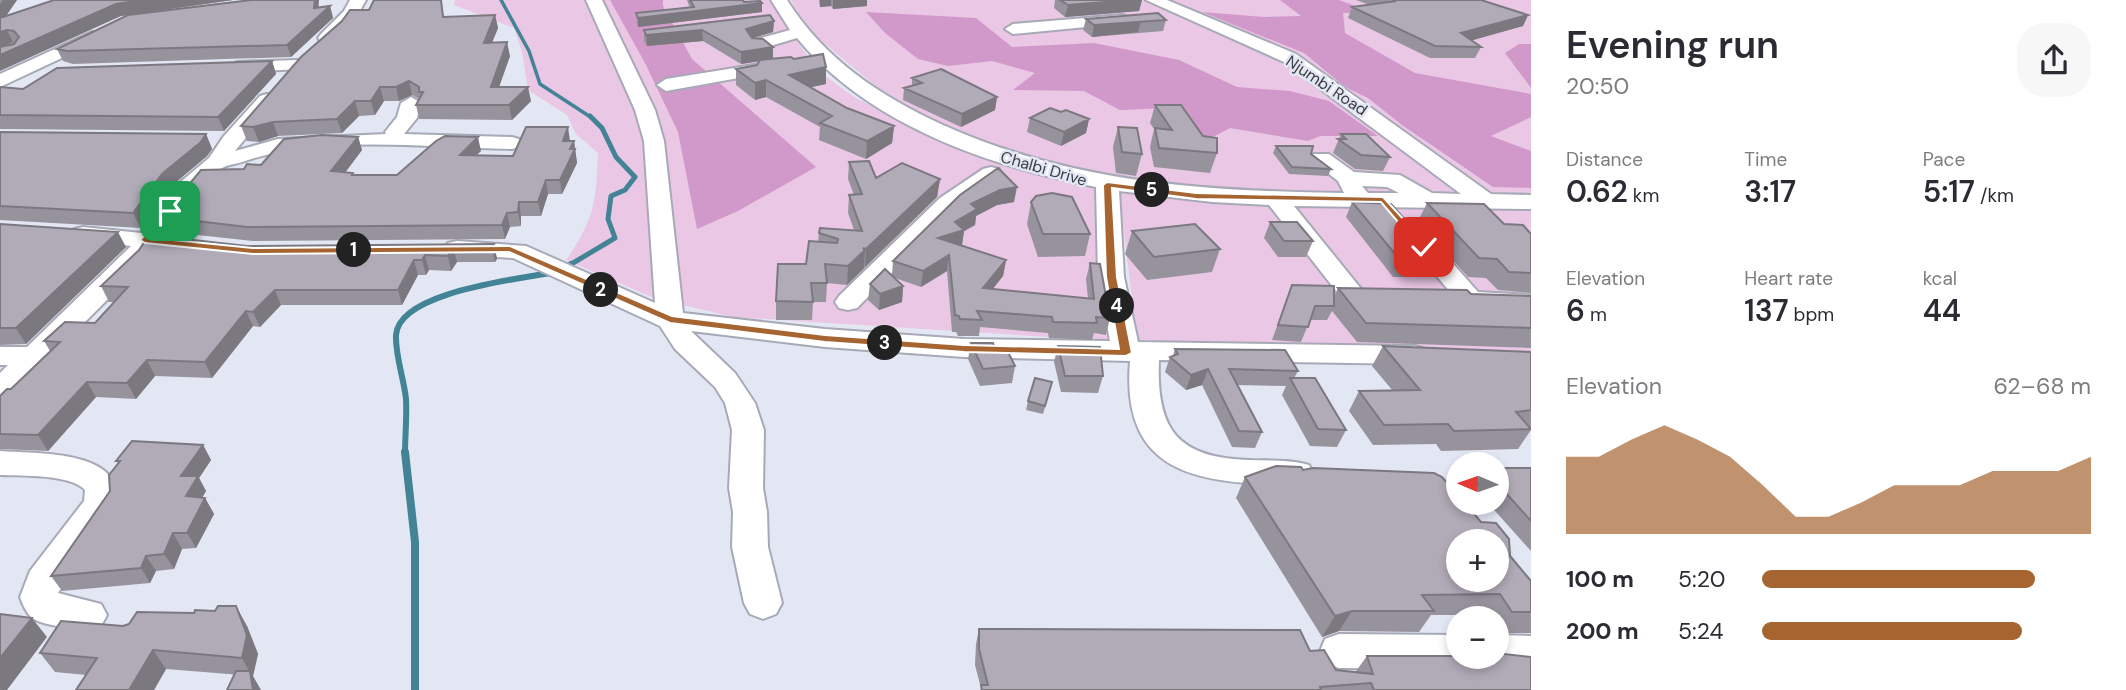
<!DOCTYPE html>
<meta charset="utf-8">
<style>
:root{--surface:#fff;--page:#f7f7f7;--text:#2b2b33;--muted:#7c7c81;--accent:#a66530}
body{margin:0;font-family:"DM Sans",sans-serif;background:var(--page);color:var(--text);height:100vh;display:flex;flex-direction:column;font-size:26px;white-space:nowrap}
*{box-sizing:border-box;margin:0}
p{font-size:23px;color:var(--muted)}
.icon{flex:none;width:38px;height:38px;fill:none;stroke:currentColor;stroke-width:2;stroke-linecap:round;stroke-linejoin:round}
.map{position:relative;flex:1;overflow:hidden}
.drawer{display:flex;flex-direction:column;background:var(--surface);width:595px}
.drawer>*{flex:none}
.needle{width:46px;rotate:272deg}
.buttons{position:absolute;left:1446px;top:452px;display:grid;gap:14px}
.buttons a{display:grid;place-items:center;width:63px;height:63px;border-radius:50%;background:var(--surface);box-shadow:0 4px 10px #0003;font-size:35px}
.pin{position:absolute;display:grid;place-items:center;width:60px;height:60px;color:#fff;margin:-30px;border-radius:14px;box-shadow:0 4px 10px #0006}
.km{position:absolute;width:35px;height:35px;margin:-18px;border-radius:50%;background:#222;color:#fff;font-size:19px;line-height:35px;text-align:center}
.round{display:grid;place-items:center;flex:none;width:74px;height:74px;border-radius:28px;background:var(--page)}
.head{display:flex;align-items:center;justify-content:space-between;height:119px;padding:0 35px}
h1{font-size:38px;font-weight:600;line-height:52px}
.metrics{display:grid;grid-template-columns:repeat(3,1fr);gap:10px;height:119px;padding:7px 35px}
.metrics div{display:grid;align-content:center}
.metrics b{font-size:30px;font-weight:600}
.metrics small{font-size:19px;font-weight:400}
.metrics p{font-size:19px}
.chart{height:196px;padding:14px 35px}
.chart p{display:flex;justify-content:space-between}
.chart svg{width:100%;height:126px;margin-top:7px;fill:var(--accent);opacity:.7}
ul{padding:0 35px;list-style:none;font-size:23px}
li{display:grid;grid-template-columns:112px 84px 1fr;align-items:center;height:52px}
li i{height:18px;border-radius:9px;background:var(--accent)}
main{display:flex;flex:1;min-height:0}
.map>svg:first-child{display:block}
.green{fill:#eac7e5}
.forest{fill:#d199ca}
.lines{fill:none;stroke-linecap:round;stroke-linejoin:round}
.stream-far3{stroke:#428395;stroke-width:3.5}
.stream-far2{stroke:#428395;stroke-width:5}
.stream-far1{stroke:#428395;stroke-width:6}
.stream{stroke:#428395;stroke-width:8}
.minor-casing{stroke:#a7aab6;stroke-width:4}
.minor{fill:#fff;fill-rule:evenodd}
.wall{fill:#97939d}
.shaded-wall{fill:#7b7880}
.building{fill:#b0abb7;stroke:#7b7880;stroke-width:2;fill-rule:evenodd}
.route{fill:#a66530;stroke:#fff;stroke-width:2}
.labels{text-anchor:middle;stroke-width:5;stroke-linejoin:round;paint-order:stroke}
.far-street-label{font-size:16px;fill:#3b3d42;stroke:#e3e7f4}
</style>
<main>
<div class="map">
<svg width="1531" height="690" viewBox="0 0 1531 690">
<rect width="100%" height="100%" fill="#e3e7f4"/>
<!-- green -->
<path class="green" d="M455,0H769L817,70L854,97L964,152L1098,188L1111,341L733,317L654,298L566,260C595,219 596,201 598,153L576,134L567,115L528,90L522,52L514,28L454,5Z
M791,0H1531V353L1137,340L1119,192L1106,178L966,139L890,98L807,29Z"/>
<!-- forest -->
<path class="forest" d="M610,0H663V6L692,59L816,167L738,211L697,229L678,132L645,63Z
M1280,0H1339L1358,7L1393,12L1343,13L1345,33L1415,73L1531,94V117L1491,136L1531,151V188L1493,187L1402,125L1368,98L1345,87L1304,53L1202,12L1264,17L1301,16Z
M866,12L976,18L1012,47L1094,43L1179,60L1237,87L1290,91L1329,101L1378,136H1320L1308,141L1230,128L1202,143L1169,108L1120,110L1084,91L1013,90L1035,73L992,61L948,66L918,59L885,33Z
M1519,44H1531V88L1505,53Z"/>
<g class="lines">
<!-- stream-far3 -->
<path class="stream-far3" d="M501,0L529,51L540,84L592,118"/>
<!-- stream-far2 -->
<path class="stream-far2" d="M568,266L615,238L608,219L611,196L625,190L635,177L616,157L602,128L590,116"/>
<!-- stream-far1 -->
<path class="stream-far1" d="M565,268L571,264
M405,454C405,436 407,417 406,399C404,379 395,355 396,335C399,291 521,279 555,272"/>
<!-- stream -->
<path class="stream" d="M405,452L415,542V690"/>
<defs>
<path id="minor" d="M350,0H366L357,16L333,42H321L318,38L321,34L344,11Z
M586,0H602L655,110L664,141L683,313L825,329L964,339L1110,341L1098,277L1096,187C988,166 869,125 797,38L760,49L754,48L751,44L754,40L790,30L771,0H787C824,59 880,96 943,125C1072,183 1204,191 1344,193L1338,181L1310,159L1313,154H1329L1354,172L1400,175L1432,193L1461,194L1284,62L1146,0H1167L1296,54L1491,194L1531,195V209L1294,206L1362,290L1358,296L1349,298L1340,296L1269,205L1212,202L1119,191L1124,277L1138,342L1415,346L1425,349L1429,355L1425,361L1415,364L1159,360C1156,429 1177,458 1249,460C1269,461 1289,459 1309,465L1313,473L1309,481L1297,485C1205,483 1120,479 1130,361L964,357L825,347L691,331L735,373L755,403L764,430L763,488L767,512L768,547L782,603L776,614L763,619L750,614L744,603L732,547L733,512L729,488L732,430L725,403L715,387L675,349L660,326L513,258L457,255L448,253L445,248L448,243L457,241L526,246L655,303L644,141L635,110ZM1362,186L1387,187L1399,193H1368Z
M1122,15L1128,17L1130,20L1128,23L1013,34L1005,29L1013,24Z
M92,32L98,33L101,37L98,41L0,87V74Z
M297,60L306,65L303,69L237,72L228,67L237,62Z
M772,62L781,67L778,71L666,91L657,85L666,79Z
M267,94L277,100L235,151L278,139L386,134L385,132L397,117L401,103L411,97L421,103L417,118L404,134L512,137L519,139L522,143L519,147L512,149C428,148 325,134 245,161C238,164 230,164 224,167C200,179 178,213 163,235L191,239L194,244L191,249L182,251L154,248L144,263L10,397L0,400V373L8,365H0V347H27L131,246L74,239L71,234L74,229L83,227L141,233L171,190L209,158L224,136L260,96Z
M991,167L999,169L1002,174L999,179L956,208L857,308L848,310L839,308L835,302L839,296L940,198L983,169Z
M1415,229L1424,231L1478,292L1531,295V311L1461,305L1403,236L1406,231Z
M0,451C37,454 125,449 117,505L58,593L101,604L107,615L101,626C87,631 43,627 31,617C26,612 22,603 20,597L30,571L84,501L85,490C71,474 21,476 0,475Z
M1339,634L1458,635V656H1475L1472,664L1458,669L1339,668L1325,663L1320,651L1325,639Z
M1496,635L1531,636V670L1496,669L1482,664L1479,656H1496Z"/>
</defs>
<!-- minor casing -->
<use href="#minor" class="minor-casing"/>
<!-- minor -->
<use href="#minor" class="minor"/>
</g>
<!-- wall -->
<path class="wall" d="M0,0H17L6,15L54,0H233L121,16L0,47Z
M441,0L444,17L495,15L498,28L492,43L510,56L499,87L531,101L512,120L419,119L416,105L419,99L412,95L399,101H384L375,115L359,116L342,133L278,136L259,142L247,141L241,126L369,10Z
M687,0H743L744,2L762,12L638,27L637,23L636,13L690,8Z
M819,0H867V6L833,9L831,6L820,7Z
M1055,0H1142L1139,11L1065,17L1054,8Z
M1356,0H1481L1528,15L1523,26L1471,40L1481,47L1475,58H1430L1348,18L1352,7L1370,5Z
M330,6L333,18L291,57L73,64L63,61L57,49Z
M1086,19L1166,20L1163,31L1092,37L1083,30Z
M774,21L773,32L752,38L773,58L826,84L810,87L847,108L894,126L892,143L866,159L819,140L820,127L766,97L755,100L736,85V69L757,65L759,61L741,64L703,41L647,46L644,41V30Z
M272,61L276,74L224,131L0,129V87L23,89Z
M912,78L997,97L995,110L961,127L903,100L904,88L912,86Z
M1155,105L1217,153L1210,173L1154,167L1150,147L1154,129L1150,123Z
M1061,112L1089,119L1086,133L1061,146L1027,132L1030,118Z
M1118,127L1142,154L1136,176L1116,173L1113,147Z
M0,132L206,134L212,149L207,156L169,188L141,228L0,220Z
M1341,134L1390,157L1383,171L1355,169L1333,153Z
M358,137L362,150L345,172L354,175H397L481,151L476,155L513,156L570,141H574L577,163L562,194H548L541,216H521V226L510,227L505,239L253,241L169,232L162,217L261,165Z
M1276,146L1311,154L1331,169L1328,176L1289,174L1273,153Z
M849,162L876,178L940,179L937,197L847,285L827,283L826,302H813L812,320H776V301L806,264L818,242L819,233L854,230L848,213L849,195H854L848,179Z
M960,195L1014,202L997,205L976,216L975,225L964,231L962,245L1006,260L1003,276L992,289L1088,299L1086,279L1090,263L1110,318L1106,335L1094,333L1092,340L1049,338L1048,333L980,327L979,336H958L956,332H952L947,271L921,287L895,278L903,286L902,302L879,310L868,300L870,284L892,275L893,261Z
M1031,202L1090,234L1085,256L1038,257L1027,224Z
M1352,202L1442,261L1434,277H1393L1346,217Z
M1427,203L1504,224L1531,234V293L1498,290L1486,278L1468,277L1418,221Z
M1270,222L1313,241L1306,257H1278L1264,238Z
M0,224L126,247L26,344L0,345Z
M1132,231L1220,249L1212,272L1147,280L1125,254Z
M494,244L497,259L495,262H457L451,271L429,270L426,275H418L402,305H281L260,327L253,326L212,378L155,376L136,399L96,397L48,451L0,449V396L11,389L50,351L44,341L95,323L115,302H109L101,286L247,246Z
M1292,285L1334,297L1338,288L1530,296L1531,294V348L1357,342L1332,311L1327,320H1310L1301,342L1272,340Z
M971,343L996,351L1015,366L1012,383L980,386L968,359Z
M1058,346L1103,376L1098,393L1061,392L1054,362Z
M1383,346L1531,352V430L1518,449L1441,451L1436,444L1373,445L1349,411L1359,391H1393L1372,366Z
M1175,349L1298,371L1294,378L1346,430L1337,447L1310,446L1282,395L1286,386L1237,385L1262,432L1255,448L1232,447L1202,385L1186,390L1165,372L1170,357L1173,356Z
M1052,382L1043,414L1026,410L1028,401Z
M203,445L211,460L199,478L206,491L202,498H205L214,514L196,548L182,549L174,569L156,571L150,583L62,591L51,576L110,491L118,463L116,461Z
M1496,468H1531V551L1487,502H1496Z
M1303,470L1510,556L1531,581V633H1496V618H1486L1484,615H1431L1419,632L1339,631L1322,637L1236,498L1245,477Z
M123,626H247L258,654L253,676L166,669L154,690H76L86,675L55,672L40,653Z
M979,629L1310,651L1336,670L1357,672L1356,671L1367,656L1531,690H980L981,688L975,665L976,644Z"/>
<!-- shaded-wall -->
<path class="shaded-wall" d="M3,0H17L0,25V4Z
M142,0H233L121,16L0,71V55L116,4Z
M315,0H319L318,16L330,6L333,18L291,57L287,45L314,8Z
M820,0H831V6L820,7Z
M833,0H867V6L833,9Z
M1131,0H1142L1139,11L1065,17L1068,5Z
M762,3V12L638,27V18Z
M495,15L498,28L486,57L484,43Z
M1528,15L1523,26L1456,45L1461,33Z
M774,21L773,32L746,40V29Z
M1141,21L1138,32L1092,37L1094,25Z
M7,30L13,42L0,47V32Z
M702,30L703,41L647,46L646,35Z
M507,42L510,56L494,101L491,87Z
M773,47V59L741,64V52Z
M272,61L276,74L224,131L218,117Z
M826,67V84L789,92V75Z
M766,80V97L755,100V83Z
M409,81L412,95L399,101L396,87Z
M380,87L384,101L375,115L371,101Z
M528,87L531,101L512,120L509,105Z
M997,97L995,110L961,127L962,114Z
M355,101L359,116L342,133L337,119Z
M1089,119L1086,133L1061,146L1064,132Z
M273,122L278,136L259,142L253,127Z
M894,126L892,143L866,159L867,141Z
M568,127L570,141L565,154L563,141Z
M206,134L212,149L207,156L169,188L141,228L133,213L162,174Z
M358,137L362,150L336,185L331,171Z
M478,137L481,151L463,168L460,155Z
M574,141L577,163L562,194L560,180Z
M940,179L937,197L865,267L866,249Z
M546,180L548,194L541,216L538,202Z
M1017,187L1014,202L997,205L976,216L975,225L964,231L962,245L938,238L955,222L971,204L1000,190Z
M519,202L521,216V226L518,212Z
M507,213L510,227L505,239L502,225Z
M118,232L126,247L26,344L16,328Z
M494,244L497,259L495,262L492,247Z
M453,247L457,262L451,271L448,256Z
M865,250L864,268L847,285L848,266Z
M425,255L429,270L426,275L422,260Z
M949,255L947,271L921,287L923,271Z
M414,260L418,275L402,305L398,290Z
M1006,260L1003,276L981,304L983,288Z
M903,286L902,302L879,310L880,294Z
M275,290L281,305L260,327L253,312Z
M246,311L253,326L212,378L205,362Z
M147,360L155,376L136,399L127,383Z
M1208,369L1202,385L1186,390L1191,375Z
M87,382L96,397L48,451L38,435Z
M203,445L211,460L199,478L206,491L194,511L186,496L181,476Z
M205,498L214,514L196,548L187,533Z
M173,533L182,549L174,569L164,554Z
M146,556L156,571L150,583L141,568Z
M236,606L247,626L258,654L253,676L261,690H253L250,673L242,658Z
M1352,611L1339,631L1322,637L1335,616Z
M32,618L47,637L7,690H0V658Z
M153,650L166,669L154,690H129Z"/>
<!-- building -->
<path class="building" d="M54,0H142L116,4L0,55V47L14,44L19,37L14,31L7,30L0,32V18Z
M251,0H315L314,8L330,6L287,45L67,51L57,49L128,15Z
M374,0H441L443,17L495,15L484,43L507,42L491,87H528L509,105H416L423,92H419V87L409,81L396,87H380L371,101H355L337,119L273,122L253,127L241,126L301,57L342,21L350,10H369Z
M690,0H743L744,2L760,1L762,3L638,18L636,13L694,7Z
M1060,0H1131L1068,5Z
M1392,0H1481L1528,15L1461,33L1481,47L1435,46L1352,7L1396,1Z
M1158,13L1166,20L1094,25L1086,19Z
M770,15L774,21L746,29L752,38L763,39L773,47L741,52L702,30L646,35L644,30Z
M823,54L826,67L789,75L847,108L894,126L867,141L820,123L832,116L766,80L755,83L736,69L757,65L760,60L769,59L791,57L794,59Z
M272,61L218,117L0,115V87L23,89L57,68Z
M941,69L997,97L962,114L904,88L922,83L912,78Z
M1155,105H1181L1203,136L1217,138V153L1159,148L1155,128L1172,130Z
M1050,108L1061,112L1066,110L1089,119L1064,132L1030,118Z
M526,127H568L563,141H574L570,149H575L560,180H546L538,202H519L518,212L507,213L502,225L247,227L162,217L201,170L244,169L247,164L261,165L284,139L322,135L358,137L331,171L353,173L352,175H397L436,141L445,136L478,137L460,155L513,156Z
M1118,127L1137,128L1142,154L1122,152Z
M0,132L206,134L201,142L162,174L133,213L0,206Z
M1341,134H1366L1390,157L1361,155L1338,139H1346Z
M1276,146H1313L1311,154L1331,169L1292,167Z
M869,161L876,178L902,163L940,179L866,249L863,248L865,250L848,266L825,264L827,283H811L813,302L776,301L778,264H806L809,241L837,243L838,239L819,233L820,228L862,231L849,195L862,194L849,162Z
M998,168L1017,187L1000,190L971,204L977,209L955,222L964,230L938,238L1006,260L983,288L1094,299L1090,263L1100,264L1110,318L1096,317L1097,323L1053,322L1052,317L977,311L982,320L960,319L959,316L955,315L949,255L923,271L893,261L960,195Z
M1052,193L1072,197L1090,234H1043L1031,202L1036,196Z
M1352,202L1391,204L1442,261H1401Z
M1427,203L1484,204L1504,224L1523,225L1531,234V273L1509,272L1497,259L1479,258Z
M1270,222H1297L1313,241H1284Z
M0,224L118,232L16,328H0Z
M1195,224L1220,249L1154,257L1132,231Z
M149,235L247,246L494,244L492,247H453L448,256L425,255L422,260H414L398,290H275L253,312L246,311L205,362L147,360L127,383L87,382L38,435L0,434V396L7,389H11L60,342L44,341L65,322L95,323L128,287L101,286L139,250Z
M885,269L903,286L880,294L870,284Z
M1292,285L1334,286V306H1315L1308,327L1278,325Z
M1338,288L1467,290L1471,294L1531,296V328L1366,323Z
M971,343H993L996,351L1007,350L1015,366L983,369Z
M1058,346L1100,347L1103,376H1065Z
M1383,346L1531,352V410L1516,412L1531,429L1454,431L1448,424L1384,425L1359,391L1420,390Z
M1175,349L1285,350L1298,371L1229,369L1262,432L1239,431L1208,369L1191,375L1170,357L1178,354Z
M1035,378L1052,382L1045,406L1028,401Z
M1290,378H1315L1346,430L1318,429Z
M132,441L203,445L181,476H198L186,496L205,498L187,533H173L164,554L146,556L141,568L51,576L110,491L109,475L120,461H116Z
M1276,466L1301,467L1303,470L1313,468L1434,473L1442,477L1458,495V502H1464L1481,522L1496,523L1509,539L1510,556L1531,581V612H1512L1500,594L1422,595L1434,611H1352L1335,616L1245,477ZM1458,541H1496V579H1458Z
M1496,468H1531V521L1496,482Z
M218,606H236L247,635L242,658L153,650L129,690H76L97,658L40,653L61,621L123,626L129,624L137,612L194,613L195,610L215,611Z
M0,614L32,618L0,658Z
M979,629L1300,630L1310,651L1324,650L1336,670L1373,674L1367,656H1496V653L1531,657V690H1374L1371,683L1320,687L1321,690H982L981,685H988L979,649Z
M236,671H250L253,690H227Z"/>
<!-- route -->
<path class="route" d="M1107,182L1196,193L1383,197L1429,247L1421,249L1381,202L1196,199L1112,188L1117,277L1132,353L1126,356L964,352L825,342L670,323L509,252L253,254L145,243L140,240L170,208L175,211L152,238L253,248L510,246L672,316L825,335L964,345L1119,349L1106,277L1103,185Z"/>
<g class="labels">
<!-- far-street labels -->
<g class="far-street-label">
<text transform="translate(1327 85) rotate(34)" y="6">Njumbi Road</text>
<text transform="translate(1044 168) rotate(16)" y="6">Chalbi Drive</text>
</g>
</g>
</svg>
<div class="buttons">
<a><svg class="needle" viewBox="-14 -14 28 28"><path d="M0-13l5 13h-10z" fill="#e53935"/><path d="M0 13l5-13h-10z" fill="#7c7c81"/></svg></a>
<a>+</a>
<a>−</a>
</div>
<div class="pin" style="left:170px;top:211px;background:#1e9e55"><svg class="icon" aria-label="arrive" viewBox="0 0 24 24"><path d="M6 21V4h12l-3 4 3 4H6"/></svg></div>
<div class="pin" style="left:1424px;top:247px;background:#d93025"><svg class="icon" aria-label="check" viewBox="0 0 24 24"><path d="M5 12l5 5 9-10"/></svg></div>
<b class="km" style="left:354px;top:250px">1</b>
<b class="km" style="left:601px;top:290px">2</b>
<b class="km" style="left:885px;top:343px">3</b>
<b class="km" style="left:1117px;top:306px">4</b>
<b class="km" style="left:1152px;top:190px">5</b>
</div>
<section class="drawer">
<div class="head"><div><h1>Evening run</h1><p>20:50</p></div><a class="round"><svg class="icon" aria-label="share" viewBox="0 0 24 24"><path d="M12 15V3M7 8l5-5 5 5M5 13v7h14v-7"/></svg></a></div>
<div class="metrics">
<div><p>Distance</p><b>0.62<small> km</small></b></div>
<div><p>Time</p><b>3:17</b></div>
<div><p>Pace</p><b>5:17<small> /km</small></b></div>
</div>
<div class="metrics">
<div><p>Elevation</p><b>6<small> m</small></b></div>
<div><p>Heart rate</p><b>137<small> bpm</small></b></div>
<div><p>kcal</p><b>44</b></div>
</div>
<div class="chart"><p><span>Elevation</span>62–68 m</p>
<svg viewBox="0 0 160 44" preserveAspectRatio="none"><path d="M0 44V17L10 17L20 11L30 6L40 11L50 17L60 27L70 38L80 38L90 33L100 27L110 27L120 27L130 22L140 22L150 22L160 17V44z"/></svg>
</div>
<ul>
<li><b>100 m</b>5:20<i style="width:83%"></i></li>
<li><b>200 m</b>5:24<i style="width:79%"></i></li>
</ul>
</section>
</main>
